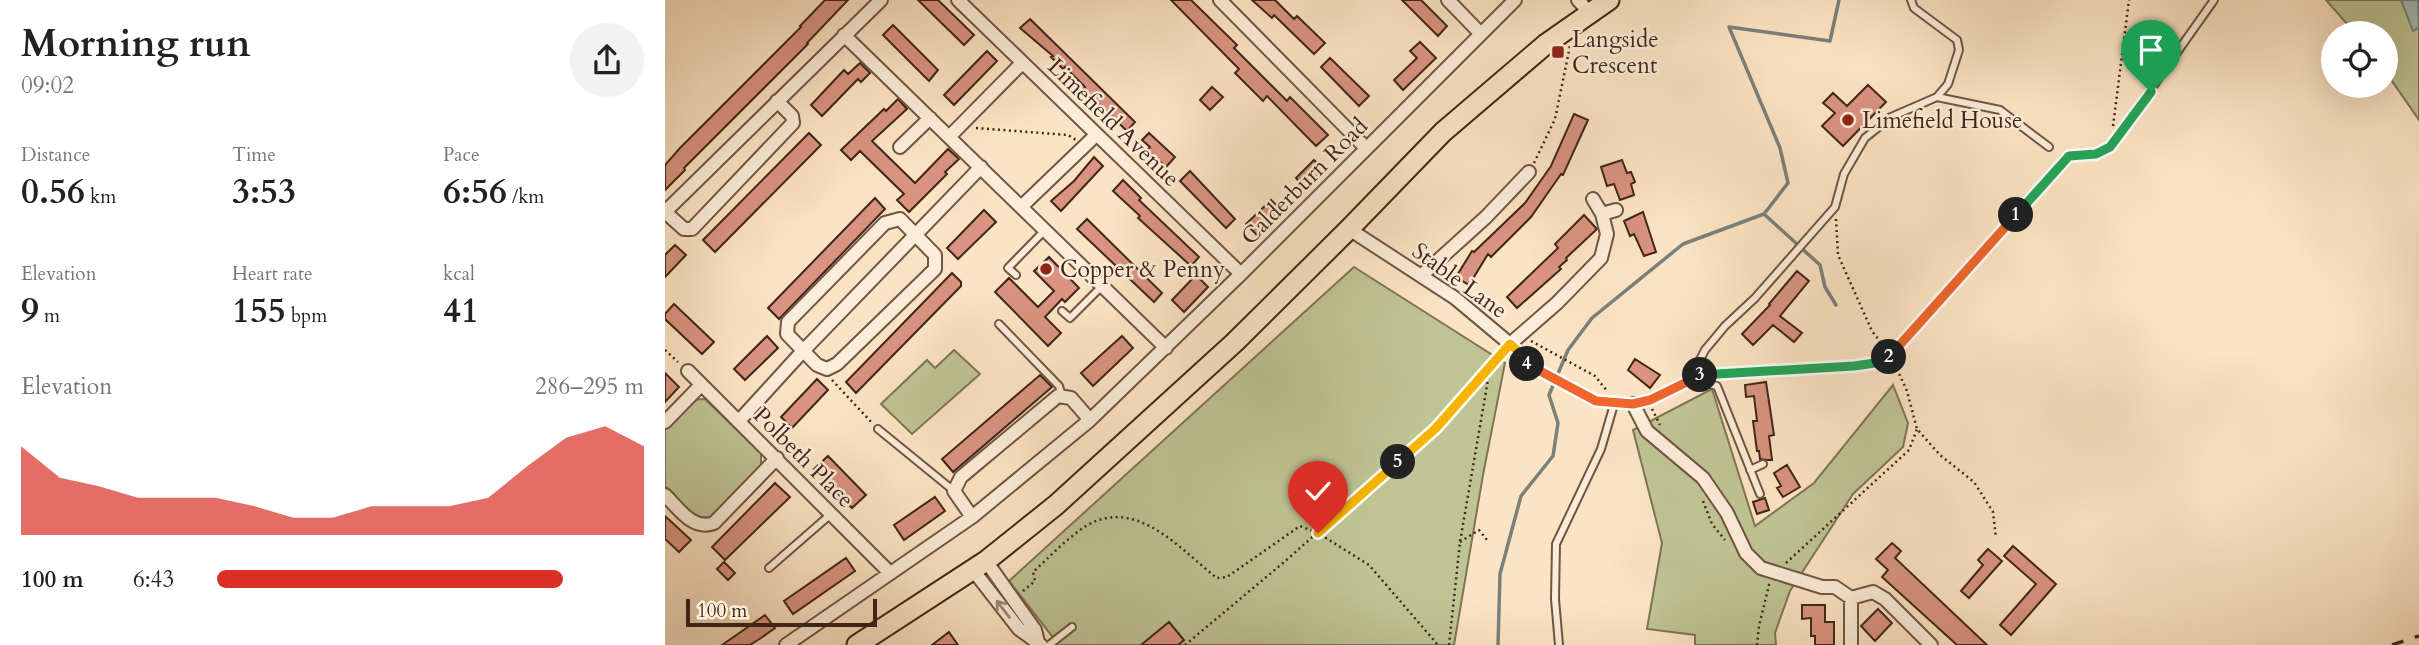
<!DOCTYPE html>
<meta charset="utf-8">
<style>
:root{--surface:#fff;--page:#f2f2f2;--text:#222;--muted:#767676;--accent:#d93025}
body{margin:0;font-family:Cardo,serif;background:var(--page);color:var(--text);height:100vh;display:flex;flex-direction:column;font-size:26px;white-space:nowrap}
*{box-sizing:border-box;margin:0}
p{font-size:23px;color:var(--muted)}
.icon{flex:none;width:38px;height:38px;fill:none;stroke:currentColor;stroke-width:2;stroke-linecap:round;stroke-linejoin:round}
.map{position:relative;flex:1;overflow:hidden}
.details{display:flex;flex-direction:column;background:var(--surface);width:665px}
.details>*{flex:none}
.buttons{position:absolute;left:1656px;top:21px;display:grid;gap:14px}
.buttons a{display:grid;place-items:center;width:77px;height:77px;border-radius:50%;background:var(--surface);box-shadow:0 7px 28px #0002;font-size:35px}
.scale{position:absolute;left:21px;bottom:18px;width:191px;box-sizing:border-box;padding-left:7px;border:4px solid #422519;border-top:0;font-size:19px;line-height:24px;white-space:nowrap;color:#422519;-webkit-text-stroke:5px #fcedd9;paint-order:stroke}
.pin{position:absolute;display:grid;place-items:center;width:60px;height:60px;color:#fff;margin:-72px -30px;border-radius:50% 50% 50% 0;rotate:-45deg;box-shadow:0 0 7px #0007}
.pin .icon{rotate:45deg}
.km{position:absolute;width:35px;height:35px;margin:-18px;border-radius:50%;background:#222;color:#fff;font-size:19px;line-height:35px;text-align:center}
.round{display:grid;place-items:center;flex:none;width:74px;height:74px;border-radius:37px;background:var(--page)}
.head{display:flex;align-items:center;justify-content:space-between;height:119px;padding:0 21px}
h1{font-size:38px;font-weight:700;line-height:52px}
.metrics{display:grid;grid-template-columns:repeat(3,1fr);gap:10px;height:119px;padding:7px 21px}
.metrics div{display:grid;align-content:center}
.metrics b{font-size:35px;font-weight:700}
.metrics small{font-size:19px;font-weight:400}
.metrics p{font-size:19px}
.chart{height:196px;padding:14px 21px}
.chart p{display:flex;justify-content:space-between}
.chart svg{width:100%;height:126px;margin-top:7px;fill:var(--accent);opacity:.7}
ul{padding:0 21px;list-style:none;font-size:23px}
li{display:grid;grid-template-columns:112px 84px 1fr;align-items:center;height:52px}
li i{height:18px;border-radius:9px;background:var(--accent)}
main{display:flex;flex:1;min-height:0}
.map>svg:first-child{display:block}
.green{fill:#bfc494;stroke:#807456;stroke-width:2}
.water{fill:#a1bdbc;stroke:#7b807b;stroke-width:2}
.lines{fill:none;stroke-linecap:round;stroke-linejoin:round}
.stream{stroke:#7b807b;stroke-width:3.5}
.building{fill:#d99380;stroke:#422519;stroke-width:2}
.lane-casing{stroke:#705544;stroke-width:10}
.street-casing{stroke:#705544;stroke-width:16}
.primary-casing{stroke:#422519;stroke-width:23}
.path{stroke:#422519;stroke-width:2.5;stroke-dasharray:2 3.5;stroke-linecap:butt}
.lane{stroke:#fcedd9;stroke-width:6}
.street{stroke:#fcedd9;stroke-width:12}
.primary{stroke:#fbe4c4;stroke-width:19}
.rail{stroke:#422519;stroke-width:3.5;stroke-dasharray:12 12;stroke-linecap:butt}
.oneway{stroke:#9f8979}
.split-1-casing{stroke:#fff;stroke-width:14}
.split-2-casing{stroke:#fff;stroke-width:14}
.split-3-casing{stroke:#fff;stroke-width:14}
.split-4-casing{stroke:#fff;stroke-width:14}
.split-5-casing{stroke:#fff;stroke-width:14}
.split-6-casing{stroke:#fff;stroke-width:14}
.split-1{stroke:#22a559;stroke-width:9}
.split-2{stroke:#f0652b;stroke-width:9}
.split-3{stroke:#22a559;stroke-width:9}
.split-4{stroke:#f0652b;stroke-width:9}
.split-5{stroke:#f5b400;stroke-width:9}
.split-6{stroke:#f5b400;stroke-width:9}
.poi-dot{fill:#8f2418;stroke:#fcedd9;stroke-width:2.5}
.labels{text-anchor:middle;stroke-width:5;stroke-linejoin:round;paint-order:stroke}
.poi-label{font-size:23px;fill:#422519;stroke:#fcedd9;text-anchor:start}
.street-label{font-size:23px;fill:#422519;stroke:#fcedd9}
</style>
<main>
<section class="details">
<div class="head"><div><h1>Morning run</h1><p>09:02</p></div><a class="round"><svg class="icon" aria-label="share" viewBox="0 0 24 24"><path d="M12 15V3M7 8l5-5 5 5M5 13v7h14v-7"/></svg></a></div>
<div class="metrics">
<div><p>Distance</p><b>0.56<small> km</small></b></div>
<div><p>Time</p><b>3:53</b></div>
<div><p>Pace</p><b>6:56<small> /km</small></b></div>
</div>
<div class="metrics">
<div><p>Elevation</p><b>9<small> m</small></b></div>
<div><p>Heart rate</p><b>155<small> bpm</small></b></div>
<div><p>kcal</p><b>41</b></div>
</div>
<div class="chart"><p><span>Elevation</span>286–295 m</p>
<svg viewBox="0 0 160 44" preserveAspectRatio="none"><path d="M0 44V13L10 24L20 27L30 31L40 31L50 31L60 34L70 38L80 38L90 34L100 34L110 34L120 31L130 20L140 10L150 6L160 13V44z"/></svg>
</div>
<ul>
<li><b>100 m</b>6:43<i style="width:81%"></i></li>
</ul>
</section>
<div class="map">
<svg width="1754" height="645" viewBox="0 0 1754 645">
<rect width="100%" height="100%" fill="#fbe4c4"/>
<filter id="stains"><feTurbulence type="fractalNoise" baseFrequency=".00286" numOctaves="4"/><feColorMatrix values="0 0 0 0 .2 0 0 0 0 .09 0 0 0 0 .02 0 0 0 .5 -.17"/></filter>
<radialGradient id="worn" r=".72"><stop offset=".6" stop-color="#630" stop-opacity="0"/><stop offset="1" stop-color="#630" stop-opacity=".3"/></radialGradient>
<!-- green -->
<path class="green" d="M1661,0H1754V120L1720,71V33H1690Z
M689,267L840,363L818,475L789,645H394L344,581Z
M289,350L315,374L247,434L216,404L262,360L270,368Z
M1228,385L1243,423L1238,447L1188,494L1125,591L1110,633L1111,645H1030V635L982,629L997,543L968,430L1047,389L1090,526L1149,483Z
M40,399L96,453V466L45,517C26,521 12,498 0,486V428L27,400Z"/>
<!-- water -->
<path class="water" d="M1736,0H1753L1754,27L1748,31Z"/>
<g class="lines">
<!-- stream -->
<path class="stream" d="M1099,214L1155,265L1160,287L1171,305
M833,645L835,574L856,496L888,456L893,423L884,395L903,350L927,318L1018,244L1099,214L1123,183L1115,148L1064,27L1165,41L1174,0"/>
</g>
<!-- building -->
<path class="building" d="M160,0H183L142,43L143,44L19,168L20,170L0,190V165L15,148L136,27L135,26Z
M253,0H273L309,35L299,45Z
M506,0H526L572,45L569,48L622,101L625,97L663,135L651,146L602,96L598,101L570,73L574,69Z
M587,0H610L629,19L632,16L660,43L649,54L609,15L607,18Z
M737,0H756L782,26L773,36Z
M365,19L470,122L462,131L418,89L420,87L400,67L398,69L386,57L388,56L355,28Z
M228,25L273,70L264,81L218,35Z
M755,42L771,58L738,90L729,80L752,58L745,51Z
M322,51L332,61L289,105L279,95Z
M665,58L704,96L694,106L656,67Z
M195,63L205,73L196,82L193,79L157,116L146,105L179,70L183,74Z
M1203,85L1221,102L1178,146L1157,126L1170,113L1158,103L1168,93L1182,106Z
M547,87L558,97L545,110L535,100Z
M233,99L242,109L207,141L250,183L283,149L294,159L280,172L282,174L244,212L232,200L239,194L195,151L186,160L176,150L219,109L221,111Z
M909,114L923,120L898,175L896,174L866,217L826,257L823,254L804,285L791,277L807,251L809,252L860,203L886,166Z
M144,133L156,145L50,252L38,240Z
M484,133L510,157L501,167L482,150L485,147L477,140Z
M429,157L438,166L396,211L386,201L409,181Z
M649,160L660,170L641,189L631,178Z
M957,160L962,173L966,172L970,182L966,184L969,195L955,200L949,184L942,186L936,167Z
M525,171L570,219L561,228L515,181Z
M458,180L476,198L474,200L534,257L526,266L473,218L475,216L448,191Z
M210,198L220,209L114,319L103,308Z
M606,200L618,212L593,236L581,224Z
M319,210L331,222L293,259L282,248Z
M978,212L991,252L979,256L969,234L965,236L959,221Z
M919,215L932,229L901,258L902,260L894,267L896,269L852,308L842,297L893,248L890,244Z
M422,219L497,293L489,302L412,229Z
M10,245L21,255L0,277V255Z
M384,257L414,288L400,302L397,299L380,317L396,333L383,346L330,292L344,278L373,307L389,291L369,271Z
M1132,271L1144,281L1115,316L1137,333L1129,342L1108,325L1088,345L1077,334L1105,305L1104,304Z
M287,273L296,282V286L191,393L181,382Z
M531,275L543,287L519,312L507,300Z
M9,304L49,342L37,354L0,319V314Z
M102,336L113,348L80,380L69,369Z
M457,336L468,348L428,386L416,373Z
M970,359L995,375L985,388L963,370Z
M0,373L14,387L0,402Z
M375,375L387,387L288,472L277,459Z
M152,379L163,390L127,428L116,417Z
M1101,382L1109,435L1104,436L1107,460H1102L1095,459L1094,451H1092L1088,421H1092L1089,396L1081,397L1080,385Z
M163,456L201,495L187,508L149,469Z
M1122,465L1135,487L1118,497L1112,488L1116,486L1109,473Z
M110,483L125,497L60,560L47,547Z
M270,497L280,511L239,540L229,525Z
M1100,498L1104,510L1092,514L1088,502Z
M0,516L26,540L14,552L0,539Z
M1227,543L1236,551L1230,558L1322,645H1292L1217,577L1223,570L1211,559Z
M1348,546L1391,584L1346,635L1335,625L1371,584L1339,556Z
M1323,549L1337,561L1304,598L1296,591L1318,565L1313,560Z
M181,558L190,571L128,614L119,601Z
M59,562L70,573L63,580L52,569Z
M1137,605H1160V622H1169V645H1150V636H1146V618L1137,619Z
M1213,609L1227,623L1210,641L1196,626Z
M100,615L110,628L96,638L85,645H57Z
M504,622L519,640L513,645H476Z
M284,632L293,645H267Z"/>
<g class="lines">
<defs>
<path id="lane" d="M1272,97L1335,110L1384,147
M1404,155L1431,154L1445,147L1549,0
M351,275L343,268L380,230
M397,311L405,318L437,286
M334,324L394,386L397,396
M845,344L855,353L859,362L931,401L968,404L985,400L1025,379L1040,350L1060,326L1090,298L1170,207L1179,174L1200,138L1226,117L1272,97L1283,84L1294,50L1292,40L1249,8L1246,0
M1025,379L1052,386L1095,494
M213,429L289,491
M1085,470L1098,464
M104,568L166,514
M384,645L407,627
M894,645L890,599L891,544L936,449L950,401"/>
<path id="street" d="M293,0L576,274
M555,0L701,148
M783,0L815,33
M913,0L924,12
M179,35L501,348
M284,137L357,63
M235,147L265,118
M356,207L431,135
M0,212L216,0
M0,212L19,229H27L128,123L127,116L112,101
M937,214L951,210
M235,219L270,255V269L172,364L162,369L152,365L122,334L123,322L220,223Z
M684,229L790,298L845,344L892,303L936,258L942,234L937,214L928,199
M757,275L821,217L864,172
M23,371L225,573
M968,404L982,431L1038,478L1062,513L1081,553L1096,568L1157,587H1170L1186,598V645
M74,421L137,352L316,167
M0,422L36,385
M0,495C14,509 28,531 49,523L112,458
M307,517L289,491L296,477L393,396L406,398L425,420
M321,561L370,630L373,642
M308,570L354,629L376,645
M1186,598L1208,592L1220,599L1266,645
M121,645L307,517L425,420L576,274L850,0"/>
<path id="primary" d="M192,645L321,561L391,505L570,342L684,229L778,132L881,44L944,0"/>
</defs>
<!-- lane casing -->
<use href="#lane" class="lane-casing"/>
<!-- street casing -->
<use href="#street" class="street-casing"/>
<!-- primary casing -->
<use href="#primary" class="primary-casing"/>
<!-- path -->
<path class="path" d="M1448,126L1464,0
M311,128L403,135L411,140
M869,163L890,119L905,46
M1171,219L1173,255L1207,331L1226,356L1242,391L1252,429L1275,455L1309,482L1328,512L1331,538
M866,341L930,376L943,392
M0,350L13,362
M1048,374L1189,366L1210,363L1226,356L1399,161
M167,380L208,424
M987,409L995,425
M1038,501L1047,524L1060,540
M795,542L814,530L822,540
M1121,563L1244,450L1252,429
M358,591L370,581L368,572C385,557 410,529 431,521C478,503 518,552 552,578L562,577L635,526L653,533L704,565L773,645
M520,645L618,563L771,428L836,354
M784,645L795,542L825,368
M1092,645L1094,626L1104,585L1102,584"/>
<!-- lane -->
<use href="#lane" class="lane"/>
<!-- street -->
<use href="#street" class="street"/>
<!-- primary -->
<use href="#primary" class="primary"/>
<!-- rail -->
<path class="rail" d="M1727,645L1754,636"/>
</g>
<!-- one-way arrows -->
<defs><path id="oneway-shaft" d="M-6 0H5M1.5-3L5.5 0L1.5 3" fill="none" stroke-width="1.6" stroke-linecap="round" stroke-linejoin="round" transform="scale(1.75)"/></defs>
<use class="oneway" href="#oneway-shaft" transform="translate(338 609) rotate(-128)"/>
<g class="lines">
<defs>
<path id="split-1" d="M1351,215L1404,156L1431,154L1445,147L1486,92"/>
<path id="split-2" d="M1224,357L1351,215"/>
<path id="split-3" d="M1035,375L1189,366L1210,363L1224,357"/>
<path id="split-4" d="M862,364L931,401L968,404L985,400L1026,380L1029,375H1035"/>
<path id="split-5" d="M733,462L771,428L845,344L855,353L859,362L862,364"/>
<path id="split-6" d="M653,533L733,462"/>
</defs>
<!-- split-1 casing -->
<use href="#split-1" class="split-1-casing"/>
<!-- split-2 casing -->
<use href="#split-2" class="split-2-casing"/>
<!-- split-3 casing -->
<use href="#split-3" class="split-3-casing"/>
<!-- split-4 casing -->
<use href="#split-4" class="split-4-casing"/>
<!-- split-5 casing -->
<use href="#split-5" class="split-5-casing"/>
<!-- split-6 casing -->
<use href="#split-6" class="split-6-casing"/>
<!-- split-1 -->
<use href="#split-1" class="split-1"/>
<!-- split-2 -->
<use href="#split-2" class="split-2"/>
<!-- split-3 -->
<use href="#split-3" class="split-3"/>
<!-- split-4 -->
<use href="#split-4" class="split-4"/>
<!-- split-5 -->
<use href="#split-5" class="split-5"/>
<!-- split-6 -->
<use href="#split-6" class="split-6"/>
</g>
<!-- markers -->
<g class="poi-dot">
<rect x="886" y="45" width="14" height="14" rx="3.5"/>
<circle cx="1183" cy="120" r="7"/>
<circle cx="381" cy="269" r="7"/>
</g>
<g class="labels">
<!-- poi labels -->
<g class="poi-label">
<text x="907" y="47">Langside<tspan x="907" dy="26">Crescent</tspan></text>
<text x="1197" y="128">Limefield House</text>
<text x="395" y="277">Copper &amp; Penny</text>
</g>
<!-- street labels -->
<g class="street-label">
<text transform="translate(449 122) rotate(44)" y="8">Limefield Avenue</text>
<text transform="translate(639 181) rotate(-45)" y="8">Calderburn Road</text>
<text transform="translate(795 280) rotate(36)" y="8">Stable Lane</text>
<text transform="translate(139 457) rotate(45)" y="8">Polbeth Place</text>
</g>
</g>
<rect width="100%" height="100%" filter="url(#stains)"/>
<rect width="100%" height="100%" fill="url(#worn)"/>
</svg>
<div class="buttons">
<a><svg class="icon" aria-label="locate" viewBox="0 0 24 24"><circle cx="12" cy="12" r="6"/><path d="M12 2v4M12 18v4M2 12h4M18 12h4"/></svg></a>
</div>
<div class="scale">100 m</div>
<div class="pin" style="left:1486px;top:92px;background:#1e9e55"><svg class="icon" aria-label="arrive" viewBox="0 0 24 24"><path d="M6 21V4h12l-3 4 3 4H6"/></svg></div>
<div class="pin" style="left:653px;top:533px;background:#d93025"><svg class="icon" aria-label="check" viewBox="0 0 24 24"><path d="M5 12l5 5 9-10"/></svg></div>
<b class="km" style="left:1351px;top:215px">1</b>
<b class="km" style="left:1224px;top:357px">2</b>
<b class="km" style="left:1035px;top:375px">3</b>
<b class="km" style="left:862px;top:364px">4</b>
<b class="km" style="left:733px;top:462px">5</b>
</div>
</main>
